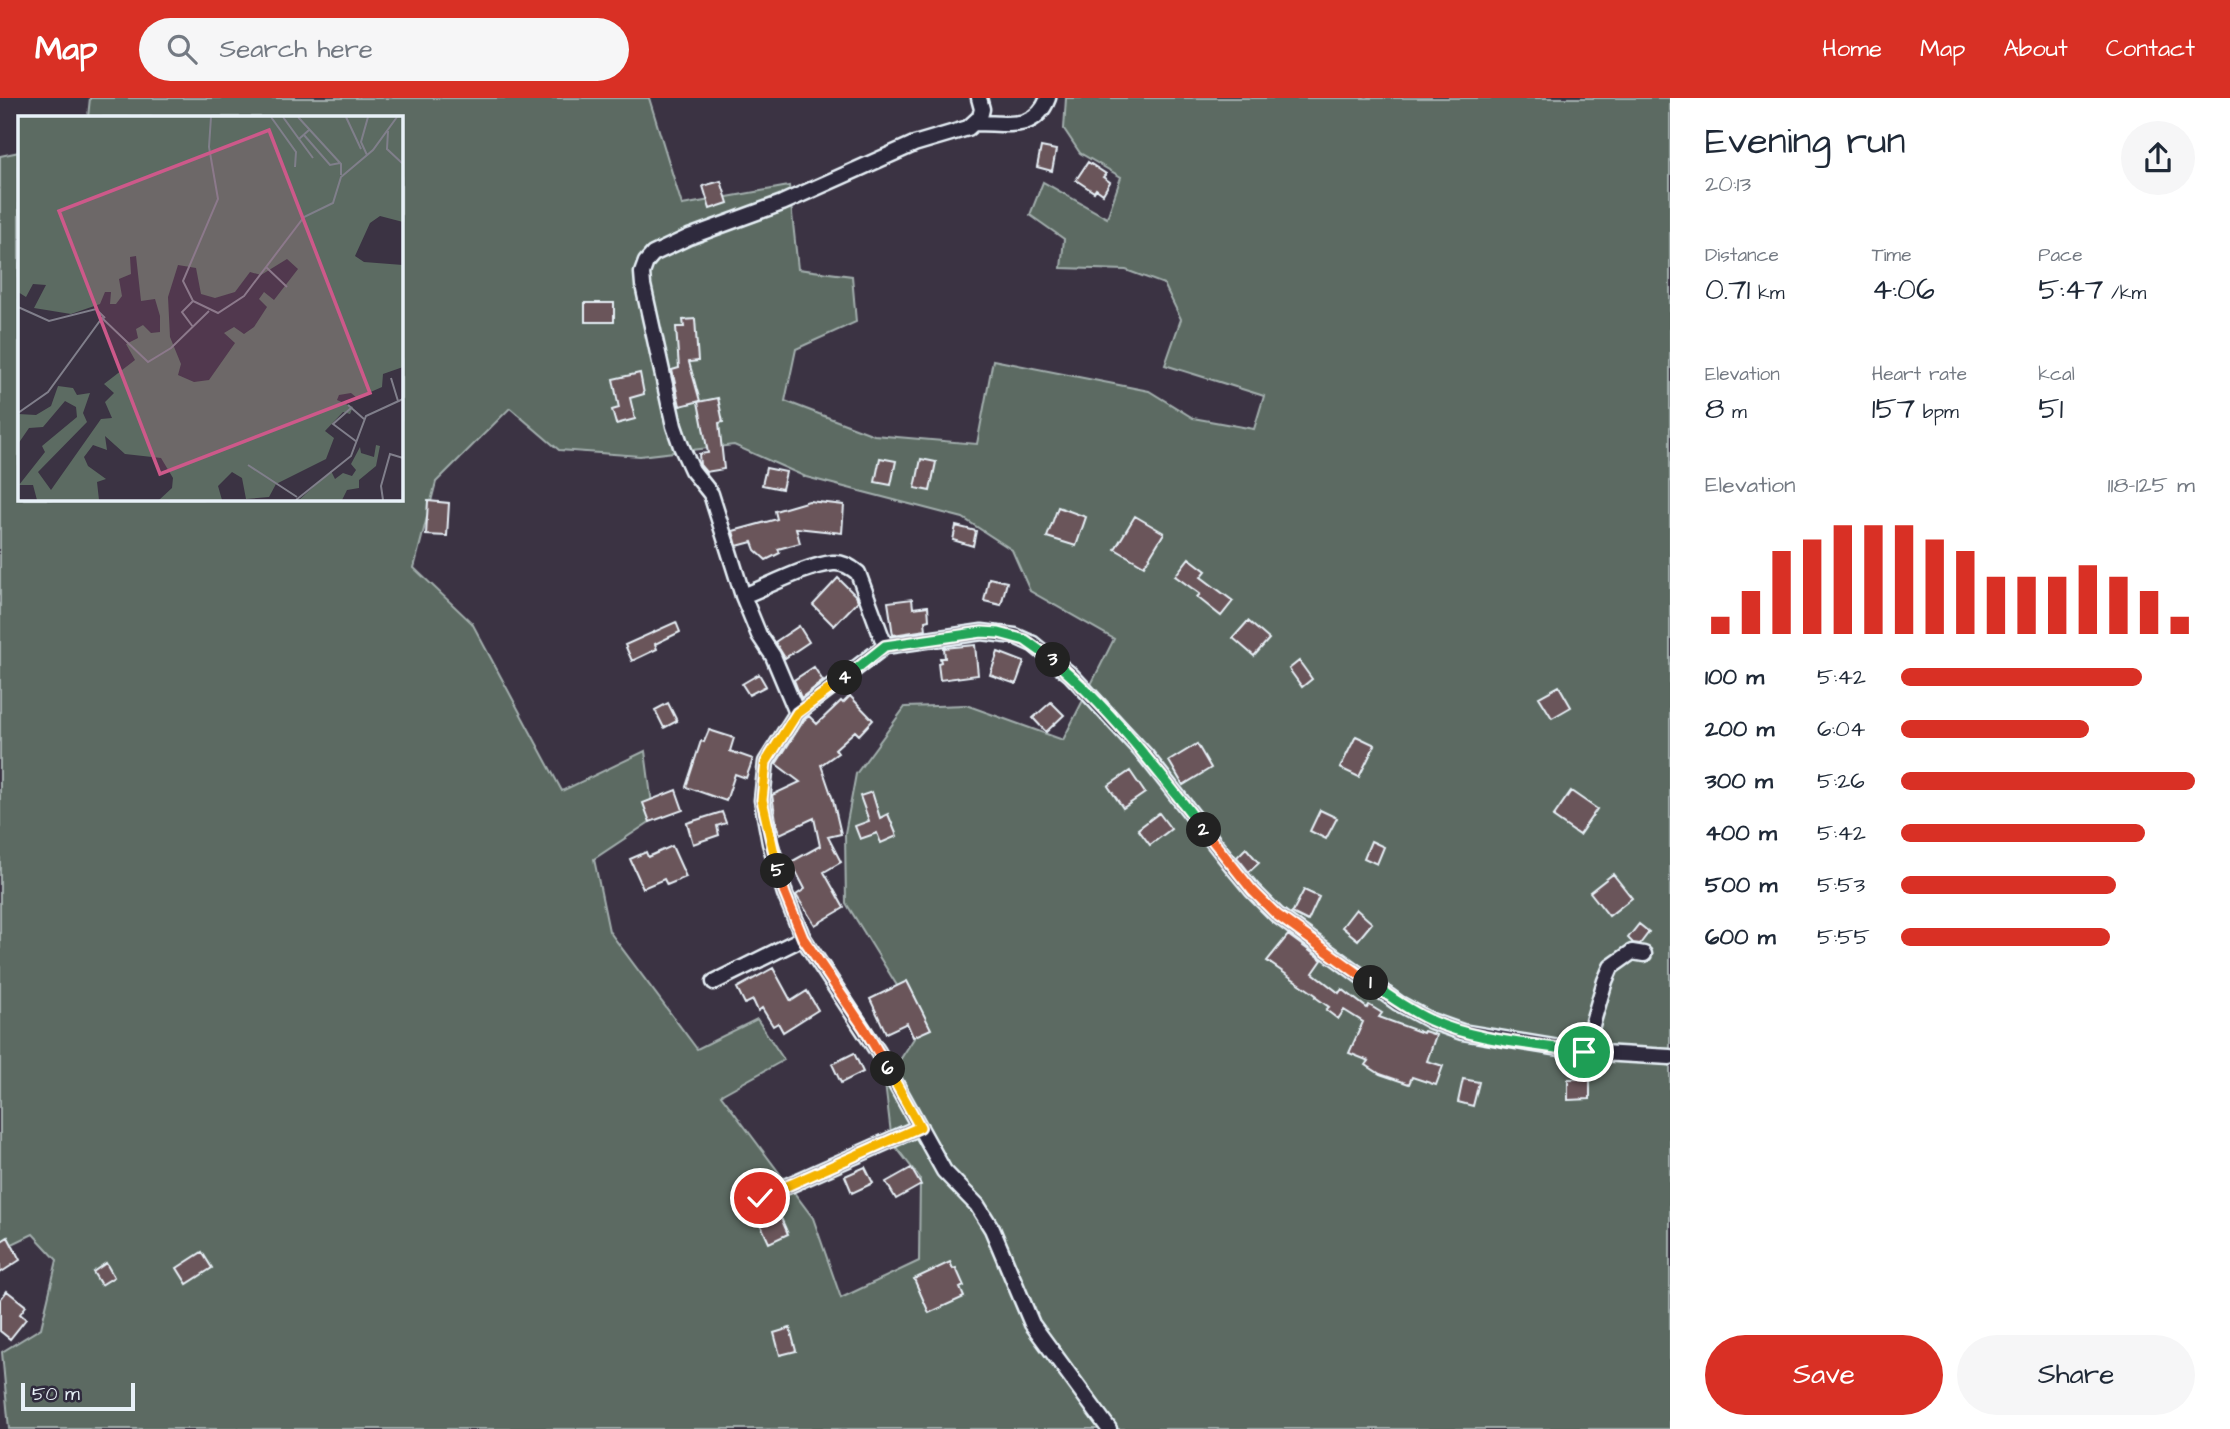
<!DOCTYPE html>
<meta charset="utf-8">
<style>
:root{--surface:#fff;--page:#f6f6f7;--text:#1f2937;--muted:#747a83;--accent:#d93025}
body{margin:0;font-family:"Architects Daughter",sans-serif;background:var(--page);color:var(--text);height:100vh;display:flex;flex-direction:column;font-size:26px;white-space:nowrap}
*{box-sizing:border-box;margin:0}
p{font-size:23px;color:var(--muted)}
.icon{flex:none;width:38px;height:38px;fill:none;stroke:currentColor;stroke-width:2;stroke-linecap:round;stroke-linejoin:round}
.map{position:relative;flex:1;overflow:hidden}
.drawer{display:flex;flex-direction:column;background:var(--surface);width:560px}
.drawer>*{flex:none}
.scale{position:absolute;left:21px;bottom:18px;width:114px;box-sizing:border-box;padding-left:7px;border:4px solid #e8f1f8;border-top:0;font-size:19px;line-height:24px;white-space:nowrap;color:#e8f1f8;-webkit-text-stroke:5px #2f2a3d;paint-order:stroke}
.pin{position:absolute;display:grid;place-items:center;width:60px;height:60px;color:#fff;margin:-30px;border:4px solid #fff;border-radius:50%;box-shadow:0 2px 7px #0007}
.km{position:absolute;width:35px;height:35px;margin:-18px;border-radius:50%;background:#222;color:#fff;font-size:19px;line-height:35px;text-align:center}
.round{display:grid;place-items:center;flex:none;width:74px;height:74px;border-radius:37px;background:var(--page)}
.summary{display:flex;align-items:center;justify-content:space-between;height:119px;padding:0 35px}
h1{font-size:38px;font-weight:600;line-height:52px}
.figures{display:grid;grid-template-columns:repeat(3,1fr);gap:10px;height:119px;padding:7px 35px}
.figures div{display:grid;align-content:center}
.figures b{font-size:30px;font-weight:600}
.figures small{font-size:19px;font-weight:400}
.figures p{font-size:19px}
.chart{height:196px;padding:14px 35px}
.chart p{display:flex;justify-content:space-between}
.chart svg{width:100%;height:126px;margin-top:7px;stroke:var(--accent);stroke-width:6}
.cta{display:flex;gap:14px;margin-top:auto;padding:14px 35px}
.cta a{flex:1;height:80px;border-radius:42px;background:var(--accent);color:#fff;font-size:28px;font-weight:600;line-height:80px;text-align:center}
.cta a+a{background:var(--page);color:var(--text)}
ul{padding:0 35px;list-style:none;font-size:23px}
li{display:grid;grid-template-columns:112px 84px 1fr;align-items:center;height:52px}
li i{height:18px;border-radius:9px;background:var(--accent)}
header{display:flex;align-items:center;gap:42px;box-sizing:border-box;height:98px;padding:0 35px;background:var(--accent);color:#fff}
header strong{font-size:33px}
nav{display:flex;gap:38px;margin-inline-start:auto;font-size:24px}
.search{width:490px;height:63px;background:var(--page);display:flex;align-items:center;gap:18px;box-sizing:border-box;padding:0 24px;border-radius:38px;color:var(--muted);font-size:26px}
main{display:flex;flex:1;min-height:0}
.map>svg:first-child{display:block}
.green{fill:#5c6b62;stroke:#a2aead;stroke-width:2;fill-rule:evenodd}
.building{fill:#6b555a;stroke:#e8f1f8;stroke-width:2}
.lines{fill:none;stroke-linecap:round;stroke-linejoin:round}
.minor-casing{stroke:#e8f1f8;stroke-width:19}
.minor{stroke:#2f2a3d;stroke-width:14}
.split-1-casing{stroke:#fff;stroke-width:14}
.split-2-casing{stroke:#fff;stroke-width:14}
.split-3-casing{stroke:#fff;stroke-width:14}
.split-4-casing{stroke:#fff;stroke-width:14}
.split-5-casing{stroke:#fff;stroke-width:14}
.split-6-casing{stroke:#fff;stroke-width:14}
.split-7-casing{stroke:#fff;stroke-width:14}
.split-1{stroke:#22a559;stroke-width:9}
.split-2{stroke:#f0652b;stroke-width:9}
.split-3{stroke:#22a559;stroke-width:9}
.split-4{stroke:#22a559;stroke-width:9}
.split-5{stroke:#f5b400;stroke-width:9}
.split-6{stroke:#f0652b;stroke-width:9}
.split-7{stroke:#f5b400;stroke-width:9}
.inset-road{fill:none;stroke:#807f8b;stroke-width:2}
.view{fill:#cd598a;fill-opacity:0.15;stroke:#cd598a;stroke-width:3.5}
.inset-edge{fill:none;stroke:#e8f1f8;stroke-width:3.5}
</style>
<header>
<strong>Map</strong>
<div class="search"><svg class="icon" aria-label="search" viewBox="0 0 24 24"><circle cx="10" cy="10" r="6"/><path d="M15 15l6 6"/></svg>Search here</div>
<nav><a>Home</a><a>Map</a><a>About</a><a>Contact</a></nav>
</header>
<main>
<div class="map">
<svg width="1670" height="1331" viewBox="0 0 1670 1331">
<rect width="100%" height="100%" fill="#3b3343"/>
<filter id="ink" filterUnits="userSpaceOnUse"><feTurbulence type="fractalNoise" baseFrequency=".0143" numOctaves="2"/><feDisplacementMap in="SourceGraphic" scale="14" xChannelSelector="R" yChannelSelector="G"/><feConvolveMatrix kernelMatrix="1 2 1 2 8 2 1 2 1" color-interpolation-filters="sRGB"/></filter>
<g filter="url(#ink)">
<!-- green -->
<path class="green" d="M90,0H649L682,107L789,88L798,171L852,178L856,224L796,251L785,303L874,337L977,346L993,262L1149,293L1193,320L1254,331L1264,298L1165,267L1181,221L1164,186L1126,172L1061,170L1064,141L1030,117L1043,84L1107,120L1121,79L1080,55L1064,31L1066,0H1670V1331H9L2,1254L41,1230L57,1162L33,1136L0,1152V58L19,54V401H401V19H88ZM510,310L559,352L640,358L734,347L806,379L963,420L1012,452L1030,493L1114,541L1063,642L966,607L905,609L856,676L845,735L846,805L922,928L885,985L892,1044L920,1080L919,1163L841,1200L813,1120L721,997L784,962L757,921L697,951L609,833L594,761L654,721L645,653L562,693L472,525L414,470L436,384Z"/>
<!-- building -->
<path class="building" d="M1041,49L1056,52L1052,73L1037,69Z
M1088,64L1106,76L1103,79L1110,84L1103,96L1096,91L1094,94L1076,82Z
M721,83L728,105L710,111L703,88Z
M585,205H614V224H585Z
M695,221L698,263L689,264L700,303L680,308L672,272L679,270L676,229H684L683,222Z
M640,275L644,296L630,300L635,321L616,326L612,312L619,310L613,281Z
M718,300L723,324L719,325L724,371L706,374L700,367L699,356L708,355L698,304Z
M880,360L896,363L891,387L875,384Z
M921,361L936,364L930,393L915,390Z
M766,370L786,374L782,391L762,387Z
M428,403L449,405L447,438L426,437Z
M809,403L844,407L842,435L796,430L800,445L778,451L780,455L766,462L755,452L752,444L737,448L733,433L777,421L775,413Z
M1058,409L1086,419L1076,448L1047,439Z
M1135,418L1164,435L1144,468L1115,451Z
M956,428L976,433L973,448L953,442Z
M1189,460L1206,473L1201,479L1233,503L1221,518L1197,499L1200,496L1175,478Z
M838,480L856,498L858,503L834,528L813,507Z
M989,480L1007,484L1001,507L984,503Z
M912,501L913,510L928,508L929,522L925,523L926,532L893,537L888,504Z
M1248,523L1269,541L1254,558L1233,540Z
M676,524L680,534L655,546L657,551L632,563L625,547Z
M799,528L809,544L785,560L775,544Z
M975,547L978,577L940,582L938,565L941,564L940,560H945L944,550Z
M998,554L1024,564L1016,586L990,577Z
M1299,563L1312,581L1302,589L1289,571Z
M814,569L823,583L801,600L794,582Z
M759,576L766,588L749,597L742,586Z
M1559,588L1571,609L1552,620L1539,599Z
M850,598L873,622L859,637L855,633L835,651L838,655L821,667L833,702L841,736L828,739L841,764L824,774L844,810L815,827L796,797L805,791L791,764L820,748L814,720L780,736L777,729L772,697L800,684L776,666L804,622L809,618L817,626L841,603L843,605Z
M1051,604L1064,617L1046,634L1033,620Z
M668,605L677,623L664,630L655,612Z
M709,632L734,640L730,653L753,661L746,680L735,676L726,703L686,689L701,643L704,644Z
M1356,638L1375,647L1359,679L1340,670Z
M1197,646L1211,670L1183,687L1169,663Z
M1130,673L1145,695L1123,710L1108,688Z
M676,692L683,712L650,724L643,705Z
M1571,693L1597,711L1579,737L1553,719Z
M872,694L880,720L888,716L897,738L881,745L877,735L860,741L855,728L869,723L860,698Z
M1320,712L1337,720L1326,741L1310,733Z
M722,714L726,725L717,728L719,737L693,746L687,725Z
M1159,715L1171,731L1150,747L1138,731Z
M1371,743L1384,749L1377,766L1364,760Z
M672,748L686,779L667,787L664,781L643,790L630,761L646,754L648,759Z
M1246,750L1259,765L1249,774L1237,759Z
M1613,776L1632,800L1609,818L1590,794Z
M1304,792L1319,799L1308,823L1292,815Z
M1356,811L1372,825L1358,842L1342,829Z
M1639,826L1649,834L1640,846L1633,845L1628,840Z
M1288,837L1322,862L1313,875L1339,895L1342,891L1367,910L1369,907L1382,915L1379,919L1423,935L1424,933L1436,937L1427,963L1443,968L1436,987L1412,979L1409,986L1380,976L1366,967L1369,963L1349,955L1363,924L1344,912L1338,921L1326,912L1329,909L1315,899L1316,897L1267,863Z
M773,870L791,903L807,893L818,912L783,934L778,925L773,928L762,910L758,913L753,902L745,906L737,890Z
M907,883L931,931L913,939L907,925L886,935L870,901Z
M854,955L863,974L841,985L832,966Z
M1463,981L1479,984L1473,1008L1458,1004Z
M1568,981H1590V1001L1568,1002Z
M865,1069L873,1085L852,1095L845,1078Z
M911,1070L921,1087L896,1101L886,1084Z
M766,1109L767,1113L771,1111L776,1122L781,1120L788,1136L769,1145L755,1114Z
M8,1139L20,1162L0,1175V1144Z
M202,1154L212,1170L187,1186L177,1170Z
M950,1164L953,1171L956,1170L964,1188L960,1190L964,1199L929,1215L914,1181Z
M106,1165L114,1179L101,1187L93,1174Z
M7,1193L26,1208L20,1216L26,1221L10,1241L0,1233V1202Z
M790,1230L796,1253L780,1257L774,1235Z"/>
<g class="lines">
<defs>
<path id="minor" d="M976,25C1007,25 1035,34 1048,0
M743,498C769,488 805,468 833,465C843,464 851,469 858,475L885,548
M797,615L773,558L759,537L743,498L711,396L692,372L681,348L674,328L643,187L642,175L646,164L653,156L689,139L782,105L914,46L968,30L980,19L982,11L979,0
M714,884L803,840
M1584,954L1605,883L1611,869L1632,854L1644,856
M760,1100L920,1029
M1109,1331L1032,1226L992,1131L977,1107L944,1073L878,954L803,840L785,796L770,745L762,702L766,664L797,615L885,548L982,534L1015,538L1033,546L1071,577L1146,658L1233,769L1252,792L1277,817L1398,905L1431,923L1462,934L1584,954L1670,959"/>
</defs>
<!-- minor casing -->
<use href="#minor" class="minor-casing"/>
<!-- minor -->
<use href="#minor" class="minor"/>
</g>
</g>
<g class="lines" filter="url(#ink)">
<defs>
<path id="split-1" d="M1371,885C1390,899 1409,912 1430,922C1475,943 1535,946 1584,954"/>
<path id="split-2" d="M1204,732L1252,792L1277,817L1371,885"/>
<path id="split-3" d="M1053,562C1111,611 1158,673 1204,732"/>
<path id="split-4" d="M845,580L885,548L982,534L999,535L1025,542L1053,562"/>
<path id="split-5" d="M778,773L762,702L766,664L797,615L845,580"/>
<path id="split-6" d="M778,773L785,796L803,840L864,930L888,971"/>
<path id="split-7" d="M760,1100L920,1029L888,971"/>
</defs>
<!-- split-1 casing -->
<use href="#split-1" class="split-1-casing"/>
<!-- split-2 casing -->
<use href="#split-2" class="split-2-casing"/>
<!-- split-3 casing -->
<use href="#split-3" class="split-3-casing"/>
<!-- split-4 casing -->
<use href="#split-4" class="split-4-casing"/>
<!-- split-5 casing -->
<use href="#split-5" class="split-5-casing"/>
<!-- split-6 casing -->
<use href="#split-6" class="split-6-casing"/>
<!-- split-7 casing -->
<use href="#split-7" class="split-7-casing"/>
<!-- split-1 -->
<use href="#split-1" class="split-1"/>
<!-- split-2 -->
<use href="#split-2" class="split-2"/>
<!-- split-3 -->
<use href="#split-3" class="split-3"/>
<!-- split-4 -->
<use href="#split-4" class="split-4"/>
<!-- split-5 -->
<use href="#split-5" class="split-5"/>
<!-- split-6 -->
<use href="#split-6" class="split-6"/>
<!-- split-7 -->
<use href="#split-7" class="split-7"/>
</g>
<!-- overview -->
<g transform="translate(18 18)">
<rect width="385" height="385" fill="#3b3343"/>
<path d="M0,1H385V106L362,100L352,107L337,140L346,146L385,149V251L365,258L364,271L339,282L333,277L321,279L319,284L335,291L332,298L325,296L307,315L316,322L308,343L258,368L251,381L228,383L224,362L214,356L200,370L204,384H141L154,372L155,362L143,342L107,338L87,320L89,334L75,329L66,341L70,350L88,363L79,366L81,384H19L15,369H1L27,336L24,330L59,301L58,291L47,285L25,311L11,312L0,328V298L18,299L33,290L40,270L55,272L59,279L72,277L65,297L69,306L20,356L33,374L83,303L94,302L87,286L96,277L86,268L117,244L108,228L120,222L118,213L125,209L133,217L142,216V200L137,183L123,185L118,140L112,141L113,158L101,163L104,180L98,188H92L93,176H87L82,188L53,198L16,192L28,169L15,168L8,181L0,176ZM269,143L280,153L256,184L246,176L241,183L249,191L236,211L226,218L216,211L206,217L217,227L191,264L176,266L160,259L163,248L152,221L150,181L160,149L178,152L183,178L197,182L217,176L232,156L243,159ZM358,329L362,330L358,350L341,364V372L329,374L324,384H281L313,355L317,363L325,357L334,360L338,354L333,348L342,331L343,337L356,341Z" fill="#5c6b62" fill-rule="evenodd"/>
<path class="inset-road" d="M193,1L191,31L200,83L165,165L175,185L200,197L226,180L286,101L315,87L323,61L355,34L379,1M253,1L278,36L277,51M265,1L281,23L291,14M280,1L323,48V59M328,1L343,33M370,15L369,33L385,48M286,19L312,49L322,47M281,23L295,42M349,39L343,26L350,1M248,151L269,171M175,185L164,196L175,211M0,191L31,205L78,193L87,202M373,262L380,285M330,289L346,303M333,292L315,308L339,326M0,297L30,276L84,202L130,246L153,232L191,195M230,349L279,381M278,384L333,340L348,300L385,283M365,384L363,370L372,338L385,342"/>
<path class="view" d="M251,14L352,277L142,358L41,95Z"/>
<rect width="385" height="385" class="inset-edge"/>
</g>
</svg>
<div class="scale">50 m</div>
<div class="pin" style="left:1584px;top:954px;background:#1e9e55"><svg class="icon" aria-label="arrive" viewBox="0 0 24 24"><path d="M6 21V4h12l-3 4 3 4H6"/></svg></div>
<div class="pin" style="left:760px;top:1100px;background:#d93025"><svg class="icon" aria-label="check" viewBox="0 0 24 24"><path d="M5 12l5 5 9-10"/></svg></div>
<b class="km" style="left:1371px;top:885px">1</b>
<b class="km" style="left:1204px;top:732px">2</b>
<b class="km" style="left:1053px;top:562px">3</b>
<b class="km" style="left:845px;top:580px">4</b>
<b class="km" style="left:778px;top:773px">5</b>
<b class="km" style="left:888px;top:971px">6</b>
</div>
<section class="drawer">
<div class="summary"><div><h1>Evening run</h1><p>20:13</p></div><a class="round"><svg class="icon" aria-label="share" viewBox="0 0 24 24"><path d="M12 15V3M7 8l5-5 5 5M5 13v7h14v-7"/></svg></a></div>
<div class="figures">
<div><p>Distance</p><b>0.71<small> km</small></b></div>
<div><p>Time</p><b>4:06</b></div>
<div><p>Pace</p><b>5:47<small> /km</small></b></div>
</div>
<div class="figures">
<div><p>Elevation</p><b>8<small> m</small></b></div>
<div><p>Heart rate</p><b>157<small> bpm</small></b></div>
<div><p>kcal</p><b>51</b></div>
</div>
<div class="chart"><p><span>Elevation</span>118–125 m</p>
<svg viewBox="0 0 160 44" preserveAspectRatio="none"><path d="M5 44V38M15 44V29M25 44V15M35 44V11M45 44V6M55 44V6M65 44V6M75 44V11M85 44V15M95 44V24M105 44V24M115 44V24M125 44V20M135 44V24M145 44V29M155 44V38"/></svg>
</div>
<ul>
<li><b>100 m</b>5:42<i style="width:82%"></i></li>
<li><b>200 m</b>6:04<i style="width:64%"></i></li>
<li><b>300 m</b>5:26<i style="width:100%"></i></li>
<li><b>400 m</b>5:42<i style="width:83%"></i></li>
<li><b>500 m</b>5:53<i style="width:73%"></i></li>
<li><b>600 m</b>5:55<i style="width:71%"></i></li>
</ul>
<div class="cta"><a>Save</a><a>Share</a></div>
</section>
</main>
